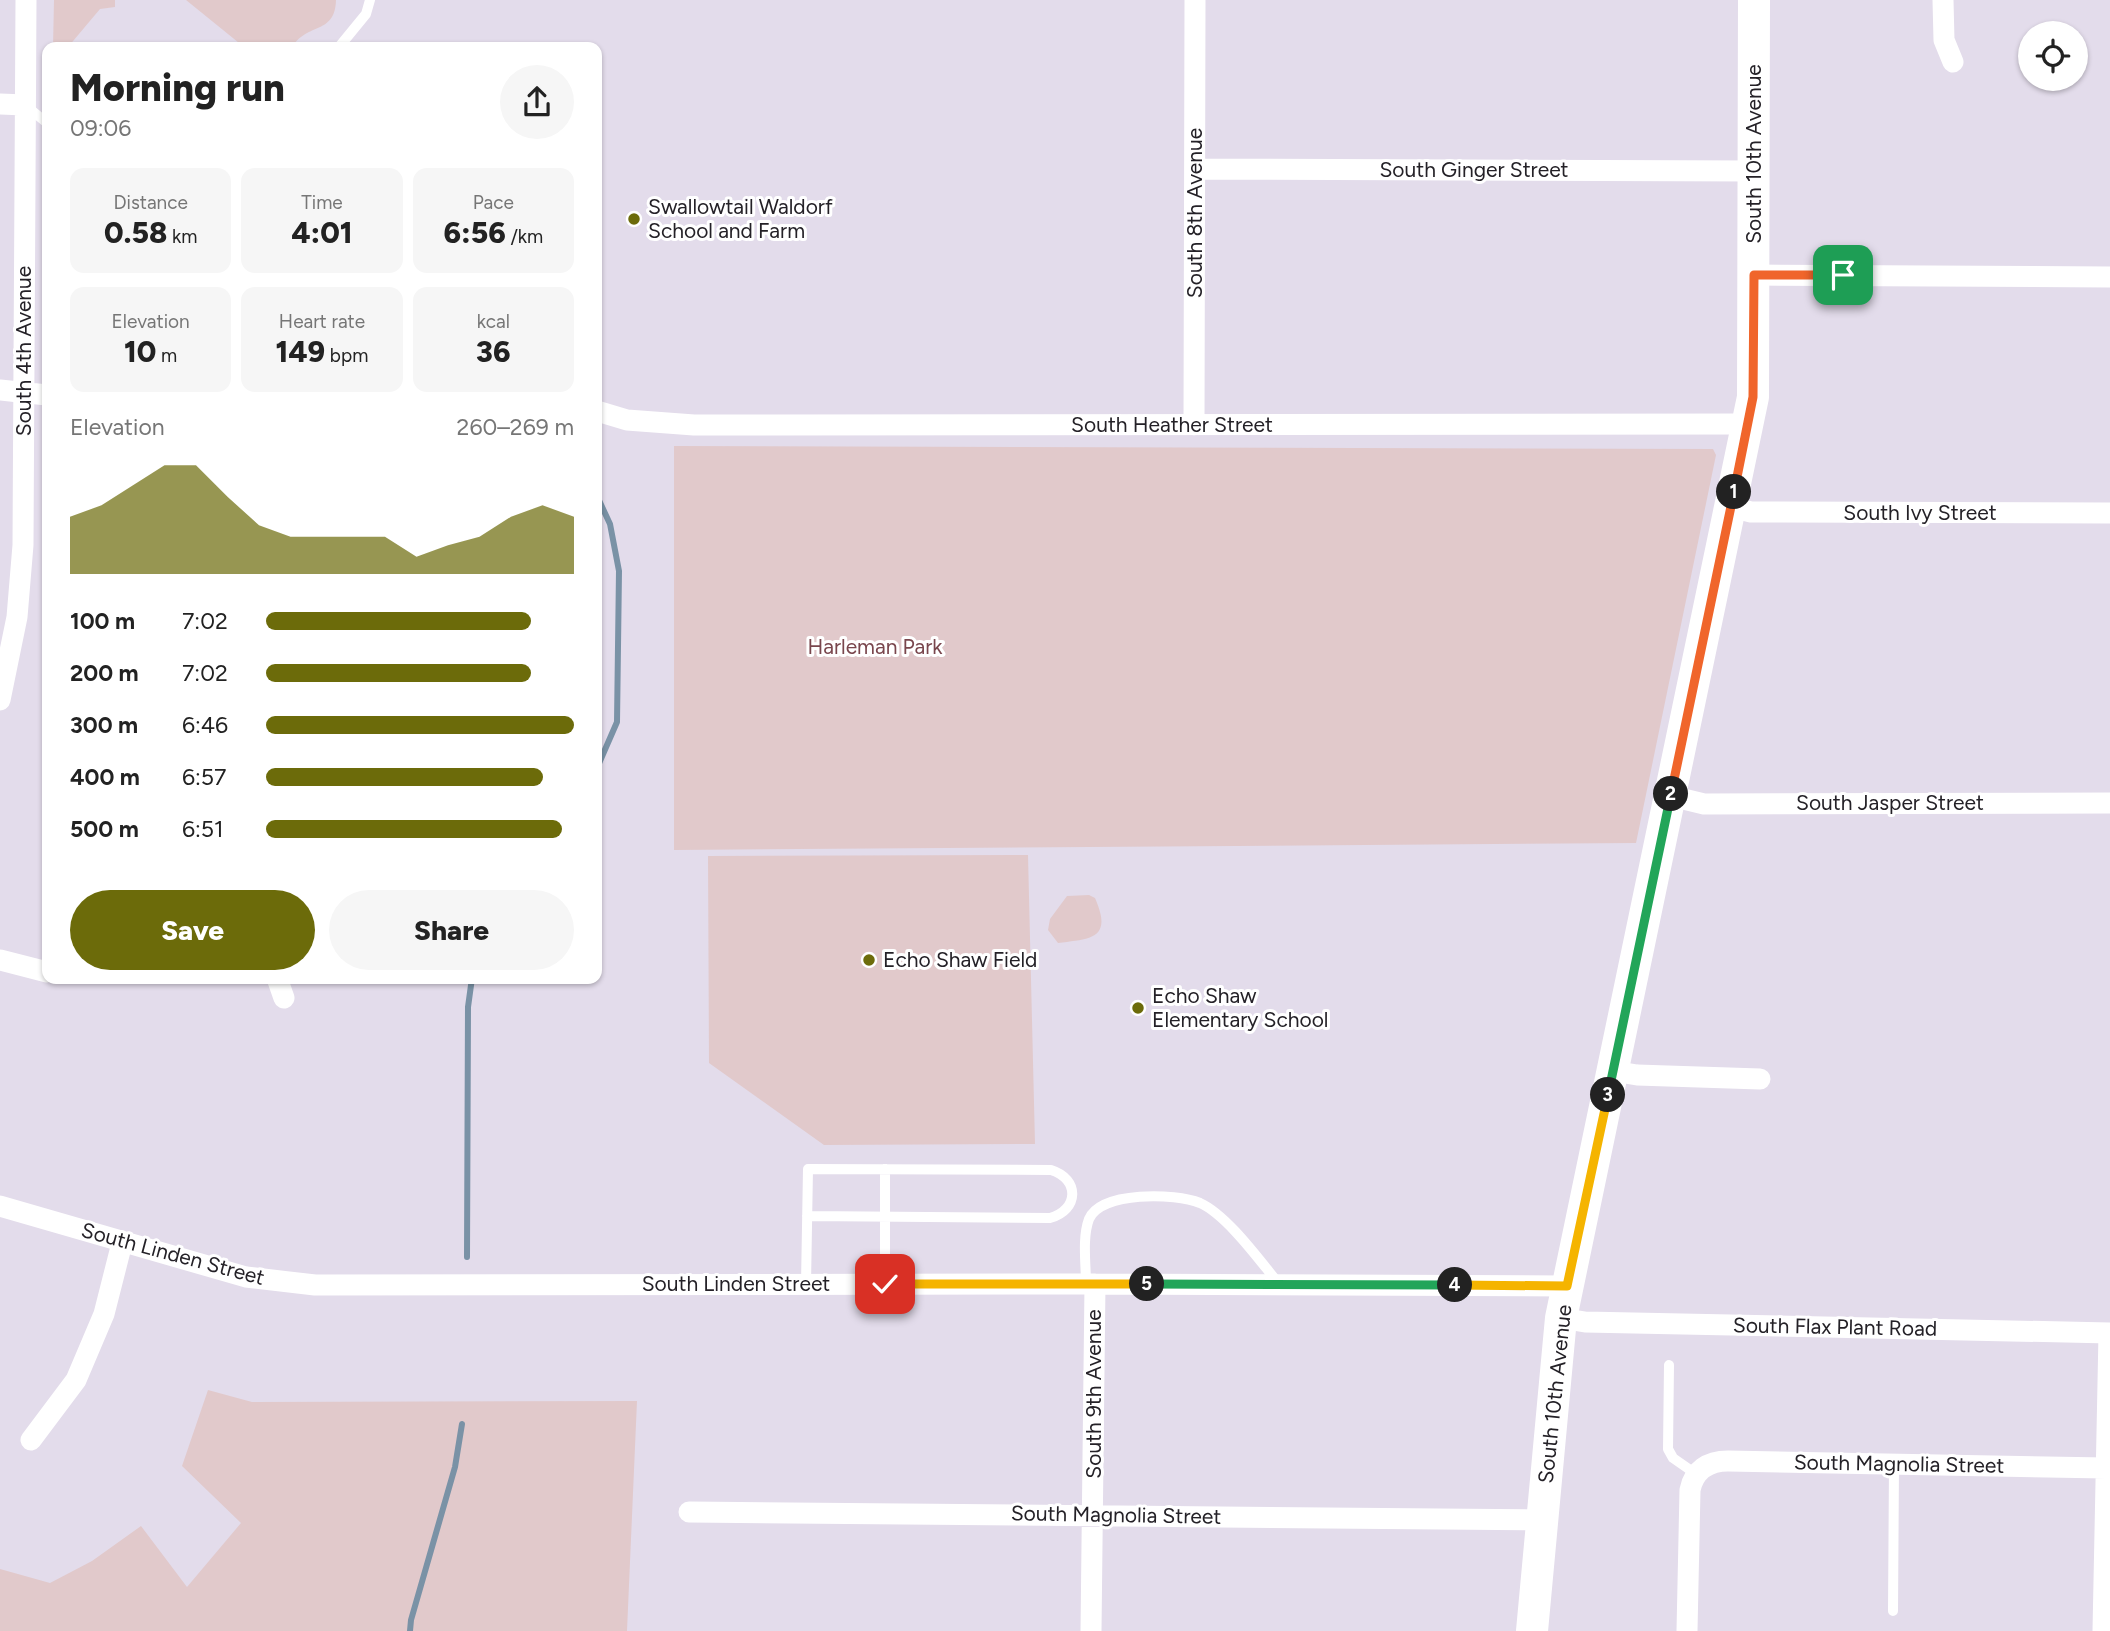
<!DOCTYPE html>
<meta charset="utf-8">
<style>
:root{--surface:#fff;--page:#f6f6f6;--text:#222;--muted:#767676;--accent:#6c6b0a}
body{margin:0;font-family:Figtree,sans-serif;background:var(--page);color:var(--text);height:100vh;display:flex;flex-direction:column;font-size:26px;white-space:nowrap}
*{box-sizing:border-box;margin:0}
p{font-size:23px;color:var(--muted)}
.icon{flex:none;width:38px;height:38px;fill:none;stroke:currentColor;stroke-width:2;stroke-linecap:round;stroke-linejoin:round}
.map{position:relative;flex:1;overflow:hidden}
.side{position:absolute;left:42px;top:42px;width:560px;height:942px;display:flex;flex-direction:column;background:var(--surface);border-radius:14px;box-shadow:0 2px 5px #0004}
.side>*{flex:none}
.fabs{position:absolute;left:2018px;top:21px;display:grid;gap:14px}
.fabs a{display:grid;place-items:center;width:70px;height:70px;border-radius:50%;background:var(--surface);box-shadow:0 2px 5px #0004;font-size:35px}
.pin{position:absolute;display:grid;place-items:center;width:60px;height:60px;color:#fff;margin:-30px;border-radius:14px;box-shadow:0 4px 10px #0006}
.km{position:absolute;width:35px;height:35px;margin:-18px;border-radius:50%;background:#222;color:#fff;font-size:19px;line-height:35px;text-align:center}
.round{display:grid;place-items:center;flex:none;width:74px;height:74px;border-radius:37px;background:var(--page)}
.overview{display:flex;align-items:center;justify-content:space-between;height:119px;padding:0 28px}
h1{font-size:38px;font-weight:800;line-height:52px}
.metrics{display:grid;grid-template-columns:repeat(3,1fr);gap:10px;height:119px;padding:7px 28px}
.metrics div{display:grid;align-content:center;border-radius:14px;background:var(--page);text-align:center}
.metrics b{font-size:30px;font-weight:800}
.metrics small{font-size:19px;font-weight:400}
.metrics p{font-size:19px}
.chart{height:196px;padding:14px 28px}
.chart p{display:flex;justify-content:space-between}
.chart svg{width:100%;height:126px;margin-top:7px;fill:var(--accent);opacity:.7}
.button{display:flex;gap:14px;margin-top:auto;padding:14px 28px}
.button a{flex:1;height:80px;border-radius:42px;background:var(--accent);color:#fff;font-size:28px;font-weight:800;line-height:80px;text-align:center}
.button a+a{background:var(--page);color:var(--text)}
ul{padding:0 28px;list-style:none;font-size:23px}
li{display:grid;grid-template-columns:112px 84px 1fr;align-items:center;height:52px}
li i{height:18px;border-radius:9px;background:var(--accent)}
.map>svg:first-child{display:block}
.green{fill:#e1c9cb}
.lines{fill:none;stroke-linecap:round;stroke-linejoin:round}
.stream{stroke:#7a92a6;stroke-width:6}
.lane{stroke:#fff;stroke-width:10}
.street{stroke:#fff;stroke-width:21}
.secondary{stroke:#fff;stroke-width:32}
.split-1-casing{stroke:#fff;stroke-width:14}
.split-2-casing{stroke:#fff;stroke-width:14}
.split-3-casing{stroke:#fff;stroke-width:14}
.split-4-casing{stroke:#fff;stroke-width:14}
.split-5-casing{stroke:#fff;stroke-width:14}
.split-6-casing{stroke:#fff;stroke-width:14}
.split-1{stroke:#f0652b;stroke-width:9}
.split-2{stroke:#f0652b;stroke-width:9}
.split-3{stroke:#22a559;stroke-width:9}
.split-4{stroke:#f5b400;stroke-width:9}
.split-5{stroke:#22a559;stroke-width:9}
.split-6{stroke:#f5b400;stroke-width:9}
.poi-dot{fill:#6c6b0a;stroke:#fff;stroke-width:2.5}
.labels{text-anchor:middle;stroke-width:6;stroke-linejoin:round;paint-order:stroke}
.street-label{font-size:21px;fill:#242127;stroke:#fff}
.poi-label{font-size:21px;fill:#242127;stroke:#fff;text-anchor:start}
.park-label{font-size:21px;fill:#79464d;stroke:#fff}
</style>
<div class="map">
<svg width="2110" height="1631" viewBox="0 0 2110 1631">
<rect width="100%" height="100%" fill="#e3dceb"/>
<!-- green -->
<path class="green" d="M54,0H115V7L100,9L68,47H53Z
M186,0H336C335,35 308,22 292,47H244Z
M674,446L1713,449L1716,455L1636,843L674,850Z
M1028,855L1035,1144L824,1145L709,1063L708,856Z
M1089,895L1095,898C1113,939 1091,939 1058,943L1048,930L1050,919L1067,896Z
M208,1390L252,1402L637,1401L627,1631H0V1569L50,1583L92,1561L141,1526L187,1587L241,1523L182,1466Z"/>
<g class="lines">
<!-- stream -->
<path class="stream" d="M597,496L610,524L619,571L617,722L597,768
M467,1257L468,1007L472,978
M410,1631L411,1620L455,1467L462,1424"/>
<!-- lane -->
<path class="lane" d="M339,47L366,14L370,0
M25,105L47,123
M885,1169V1284
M806,1284L808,1169L1051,1170C1080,1179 1079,1210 1050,1218L807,1216
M1086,1284C1086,1264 1082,1238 1089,1219C1101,1191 1175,1193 1200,1203C1227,1215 1260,1261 1279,1284
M1669,1365L1668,1449L1673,1458L1696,1474
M1893,1611L1894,1464"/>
<!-- street -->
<path class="street" d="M1943,0L1944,40L1953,62
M0,104L25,105
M1195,169L1754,171
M1754,275L2110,277
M0,390L47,395
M597,411L627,420L694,425L1748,424
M1194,425L1195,0
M1731,507L1751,512L2110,513
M0,700L17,617L23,545L26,0
M1671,796L1704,804L2110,803
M0,960L47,972
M277,978L284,998
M1613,1071L1637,1075L1760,1079
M0,1206L246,1277L315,1285L1095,1284L1567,1286
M1561,1318L1585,1322L2110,1333
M31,1440L76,1380L104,1314L122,1243
M689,1512L1543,1520
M1091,1631L1095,1284
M1687,1631L1690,1490C1694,1470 1708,1461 1728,1461L2106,1468
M2103,1631L2109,1333"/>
<!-- secondary -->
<path class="secondary" d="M1532,1631L1561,1318L1753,397L1754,0"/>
</g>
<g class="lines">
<defs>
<path id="split-1" d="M1734,492L1753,397L1754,275H1843"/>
<path id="split-2" d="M1671,794L1734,492"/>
<path id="split-3" d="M1608,1095L1671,794"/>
<path id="split-4" d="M1455,1285L1567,1286L1608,1095"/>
<path id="split-5" d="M1147,1284L1455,1285"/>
<path id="split-6" d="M885,1284H1147"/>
</defs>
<!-- split-1 casing -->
<use href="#split-1" class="split-1-casing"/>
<!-- split-2 casing -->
<use href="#split-2" class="split-2-casing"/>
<!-- split-3 casing -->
<use href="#split-3" class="split-3-casing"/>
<!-- split-4 casing -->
<use href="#split-4" class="split-4-casing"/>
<!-- split-5 casing -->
<use href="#split-5" class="split-5-casing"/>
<!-- split-6 casing -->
<use href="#split-6" class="split-6-casing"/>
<!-- split-1 -->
<use href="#split-1" class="split-1"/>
<!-- split-2 -->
<use href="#split-2" class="split-2"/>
<!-- split-3 -->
<use href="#split-3" class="split-3"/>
<!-- split-4 -->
<use href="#split-4" class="split-4"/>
<!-- split-5 -->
<use href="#split-5" class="split-5"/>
<!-- split-6 -->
<use href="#split-6" class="split-6"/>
</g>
<!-- markers -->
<g class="poi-dot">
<circle cx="634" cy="219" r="7"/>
<circle cx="869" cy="960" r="7"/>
<circle cx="1138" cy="1008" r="7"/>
</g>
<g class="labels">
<!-- street labels -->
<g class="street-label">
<text transform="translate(1754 154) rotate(-90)" y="7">South 10th Avenue</text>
<text x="1474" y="177">South Ginger Street</text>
<text transform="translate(1195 213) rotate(-90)" y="7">South 8th Avenue</text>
<text transform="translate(24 351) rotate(-90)" y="7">South 4th Avenue</text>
<text x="1172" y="432">South Heather Street</text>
<text x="1920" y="520">South Ivy Street</text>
<text x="1890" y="810">South Jasper Street</text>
<text transform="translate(173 1254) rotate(15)" y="7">South Linden Street</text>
<text x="736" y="1291">South Linden Street</text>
<text transform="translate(1835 1327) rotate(1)" y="7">South Flax Plant Road</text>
<text transform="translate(1094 1394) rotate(-90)" y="7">South 9th Avenue</text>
<text transform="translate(1555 1394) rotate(-84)" y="7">South 10th Avenue</text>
<text transform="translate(1899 1464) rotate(1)" y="7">South Magnolia Street</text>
<text transform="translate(1116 1515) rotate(1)" y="7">South Magnolia Street</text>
</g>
<!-- poi labels -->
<g class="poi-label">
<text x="648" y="214">Swallowtail Waldorf<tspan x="648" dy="24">School and Farm</tspan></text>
<text x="883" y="967">Echo Shaw Field</text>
<text x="1152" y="1003">Echo Shaw<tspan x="1152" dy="24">Elementary School</tspan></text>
</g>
<!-- park labels -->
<g class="park-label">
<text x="875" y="654">Harleman Park</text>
</g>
</g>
</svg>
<div class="fabs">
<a><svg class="icon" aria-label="locate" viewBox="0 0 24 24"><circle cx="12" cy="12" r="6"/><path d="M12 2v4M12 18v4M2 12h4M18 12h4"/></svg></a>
</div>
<div class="pin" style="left:1843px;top:275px;background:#1e9e55"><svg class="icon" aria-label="arrive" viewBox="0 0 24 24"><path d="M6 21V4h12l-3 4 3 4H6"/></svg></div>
<div class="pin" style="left:885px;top:1284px;background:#d93025"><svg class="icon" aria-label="check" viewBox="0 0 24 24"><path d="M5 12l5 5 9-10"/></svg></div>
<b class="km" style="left:1734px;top:492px">1</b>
<b class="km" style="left:1671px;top:794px">2</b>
<b class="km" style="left:1608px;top:1095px">3</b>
<b class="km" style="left:1455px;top:1285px">4</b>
<b class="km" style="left:1147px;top:1284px">5</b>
<section class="side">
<div class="overview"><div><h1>Morning run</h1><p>09:06</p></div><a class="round"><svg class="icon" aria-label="share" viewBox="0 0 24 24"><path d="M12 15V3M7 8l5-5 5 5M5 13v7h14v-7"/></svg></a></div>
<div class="metrics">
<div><p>Distance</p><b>0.58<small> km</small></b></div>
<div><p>Time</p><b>4:01</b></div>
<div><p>Pace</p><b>6:56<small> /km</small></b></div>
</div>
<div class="metrics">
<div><p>Elevation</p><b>10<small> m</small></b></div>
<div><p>Heart rate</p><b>149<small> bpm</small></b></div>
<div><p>kcal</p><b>36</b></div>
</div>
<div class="chart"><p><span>Elevation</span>260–269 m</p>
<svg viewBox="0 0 160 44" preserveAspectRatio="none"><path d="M0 44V24L10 20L20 13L30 6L40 6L50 17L60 27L70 31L80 31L90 31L100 31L110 38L120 34L130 31L140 24L150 20L160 24V44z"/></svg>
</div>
<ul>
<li><b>100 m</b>7:02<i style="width:86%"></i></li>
<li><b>200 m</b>7:02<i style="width:86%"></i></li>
<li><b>300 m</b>6:46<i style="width:100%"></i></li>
<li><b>400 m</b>6:57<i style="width:90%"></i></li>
<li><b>500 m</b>6:51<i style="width:96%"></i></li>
</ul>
<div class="button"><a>Save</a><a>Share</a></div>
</section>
</div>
